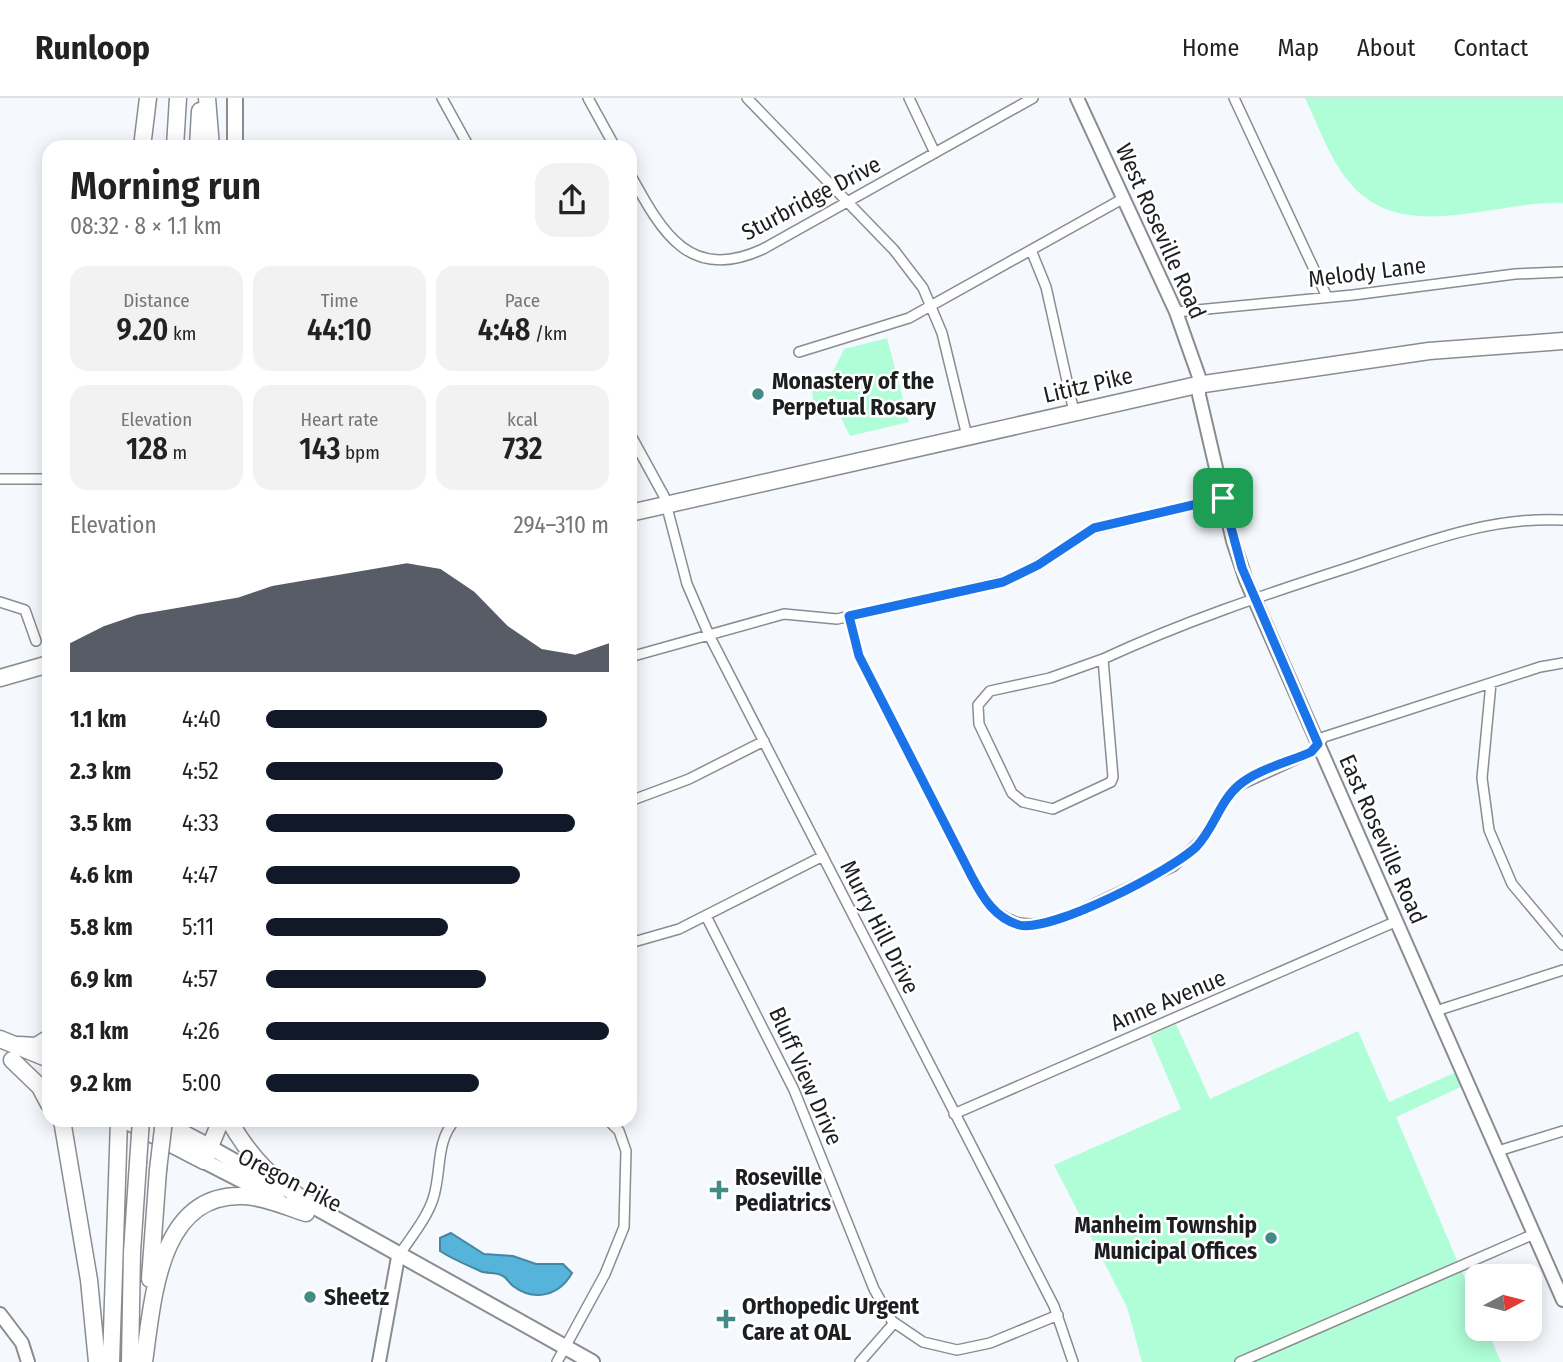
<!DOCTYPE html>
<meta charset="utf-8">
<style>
:root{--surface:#fff;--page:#f2f2f2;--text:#222;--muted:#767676;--line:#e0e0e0;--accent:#111827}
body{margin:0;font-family:"Fira Sans Condensed",sans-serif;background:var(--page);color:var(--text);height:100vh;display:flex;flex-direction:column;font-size:26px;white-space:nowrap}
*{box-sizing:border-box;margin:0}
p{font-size:23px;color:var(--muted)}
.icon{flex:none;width:38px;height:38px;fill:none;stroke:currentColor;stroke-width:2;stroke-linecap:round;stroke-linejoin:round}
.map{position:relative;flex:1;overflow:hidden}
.sheet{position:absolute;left:42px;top:42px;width:595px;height:987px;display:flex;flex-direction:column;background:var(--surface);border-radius:21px;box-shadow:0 4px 18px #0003}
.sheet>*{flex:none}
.needle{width:46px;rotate:83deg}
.fabs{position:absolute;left:1465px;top:1166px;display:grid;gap:14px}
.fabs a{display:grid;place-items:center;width:77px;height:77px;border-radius:14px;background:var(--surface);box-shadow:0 4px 18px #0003;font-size:35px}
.pin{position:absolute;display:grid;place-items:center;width:60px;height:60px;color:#fff;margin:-30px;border-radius:14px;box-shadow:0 4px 10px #0006}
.round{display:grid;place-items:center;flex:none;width:74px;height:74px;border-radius:21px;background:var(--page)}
.headline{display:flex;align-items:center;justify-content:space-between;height:119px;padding:0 28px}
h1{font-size:38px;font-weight:600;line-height:52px}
.metrics{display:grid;grid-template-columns:repeat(3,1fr);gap:10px;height:119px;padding:7px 28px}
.metrics div{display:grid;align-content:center;border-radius:18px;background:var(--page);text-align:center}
.metrics b{font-size:30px;font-weight:600}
.metrics small{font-size:19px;font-weight:400}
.metrics p{font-size:19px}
.chart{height:196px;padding:14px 28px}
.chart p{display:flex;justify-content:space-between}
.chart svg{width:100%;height:126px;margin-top:7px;fill:var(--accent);opacity:.7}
ul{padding:0 28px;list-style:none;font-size:23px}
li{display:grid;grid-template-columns:112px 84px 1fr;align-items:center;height:52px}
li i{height:18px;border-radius:9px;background:var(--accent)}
header{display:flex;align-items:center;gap:42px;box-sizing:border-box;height:98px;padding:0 35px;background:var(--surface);border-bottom:2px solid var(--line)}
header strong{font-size:33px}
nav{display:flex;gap:38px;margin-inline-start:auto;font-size:24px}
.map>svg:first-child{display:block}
.green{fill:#affed7}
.water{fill:#56b3da;stroke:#4586a2;stroke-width:2}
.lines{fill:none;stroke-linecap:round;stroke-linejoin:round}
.street-casing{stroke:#898d91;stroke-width:12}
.secondary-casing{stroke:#898d91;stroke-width:16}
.primary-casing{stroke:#898d91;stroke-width:18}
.highway-casing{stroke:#898d91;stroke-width:19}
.street{stroke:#fff;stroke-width:9}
.secondary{stroke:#fff;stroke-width:12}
.primary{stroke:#fff;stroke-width:14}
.highway{stroke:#fff;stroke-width:16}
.highway-bridge-casing{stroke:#898d91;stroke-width:19;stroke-linecap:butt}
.highway-bridge{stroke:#fff;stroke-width:16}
.route-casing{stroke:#fff;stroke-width:14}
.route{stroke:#1a73e8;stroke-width:9}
.poi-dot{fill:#448b87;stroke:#fff;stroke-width:2.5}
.labels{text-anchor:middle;stroke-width:5;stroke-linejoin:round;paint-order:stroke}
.street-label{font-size:23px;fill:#1d1e20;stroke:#fff}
.poi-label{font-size:23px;font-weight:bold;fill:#1d1e20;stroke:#fff;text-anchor:start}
</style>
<header>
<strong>Runloop</strong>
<nav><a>Home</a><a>Map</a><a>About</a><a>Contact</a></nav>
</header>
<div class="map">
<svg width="1563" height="1264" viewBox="0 0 1563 1264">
<rect width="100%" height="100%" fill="#f5f9fe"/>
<!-- green -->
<path class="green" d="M1305,0H1563V105C1494,102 1403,148 1350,85C1330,62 1318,27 1305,0Z
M887,240L909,324L850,338L841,320L827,316L815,318L812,293L825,290L844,251Z
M1176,926L1210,1001L1358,933L1389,1004L1456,974L1463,988L1396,1019L1477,1209V1230H1486L1501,1264H1142L1127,1209L1054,1067L1181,1011L1150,938Z"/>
<!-- water -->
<path class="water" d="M451,1135L484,1156L513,1158L536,1166H563L572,1175C559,1198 534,1204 513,1188C508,1184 507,1179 501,1177C495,1174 486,1176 480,1173C467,1167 452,1161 440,1153V1140Z"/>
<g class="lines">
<defs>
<path id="street" d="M442,0L469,49
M588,0L615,49
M747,0L894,152L923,190L942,235L967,338
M909,0L935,55
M1234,0L1327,199
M630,76C662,134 689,185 763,151L1033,0
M1031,152L1046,189L1074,314
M1176,214L1353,197L1515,176L1563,174
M799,254L909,220L1124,100
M630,336L664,398L687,486L709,537L1054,1208L1073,1264
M0,381H49
M0,504L25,512L36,543
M850,518L859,558L982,798C1006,831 1035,831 1069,818L1174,768L1204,739L1227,700L1238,688L1312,654L1324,639L1540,569L1563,565
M630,559L784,516L837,521L1003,483L1023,475L1094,431L1223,400
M1103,561C1183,524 1263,497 1347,470C1417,447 1488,418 1563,422
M1103,561L1113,679L1111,684L1053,711L1023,704L1012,695L979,626L978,607L990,593L1050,580Z
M1491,585L1482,680L1489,732L1512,786L1563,847
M630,703L689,681L764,643
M706,818L794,992L874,1191L892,1223L923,1244L957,1252L990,1245L1058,1217
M630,845L679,831L823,758
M1436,913L1563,872
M954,1016L1397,823
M1498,1053L1563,1033
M398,1159C410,1140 426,1122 433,1101C442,1074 435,1044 455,1022
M557,1264L605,1176L624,1129L626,1053L619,1033L608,1022
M860,1264L894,1225
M1240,1264L1534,1136"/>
<path id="secondary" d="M1077,0L1176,214L1199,279V297L1233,443L1246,482L1563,1202
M0,1216L22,1245L28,1264
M379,1264L398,1159"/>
<path id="primary" d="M235,0V49
M211,1050L277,1087
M204,1063L278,1101
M304,1103C399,1157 495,1210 592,1264"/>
<path id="highway" d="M207,0L211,49
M142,49L148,0
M175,49L178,0
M198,49L200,13
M630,415L1197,287L1429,253L1563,243
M0,580L49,566
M0,941L49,961
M19,947L36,948L49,940
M12,962L40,989L49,1006
M62,1022L89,1182L97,1264
M125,1022L204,1063L221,1022
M158,1022L211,1050
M229,1022C251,1062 274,1082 311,1107
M150,1181L158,1072
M111,1264L119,1022
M130,1264L132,1154L138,1065
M144,1264C153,1202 158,1094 244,1098C265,1099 287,1109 306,1115"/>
</defs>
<!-- street casing -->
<use href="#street" class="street-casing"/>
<!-- secondary casing -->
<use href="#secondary" class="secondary-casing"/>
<!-- primary casing -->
<use href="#primary" class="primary-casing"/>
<!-- highway casing -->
<use href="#highway" class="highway-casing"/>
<!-- street -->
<use href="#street" class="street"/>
<!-- secondary -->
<use href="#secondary" class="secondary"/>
<!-- primary -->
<use href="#primary" class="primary"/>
<!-- highway -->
<use href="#highway" class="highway"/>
<defs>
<path id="highway-bridge" d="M138,1065L141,1022
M158,1072L164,1022"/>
</defs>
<!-- highway-bridge casing -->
<use href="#highway-bridge" class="highway-bridge-casing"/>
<!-- highway-bridge -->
<use href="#highway-bridge" class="highway-bridge"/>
</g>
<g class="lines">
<defs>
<path id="route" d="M1223,400L1242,470L1318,646L1311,654C1289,664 1258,671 1239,687C1220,703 1214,730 1197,748C1173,772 1051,835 1019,827C995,820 983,800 972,779L859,558L849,518L1003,484L1038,467L1094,430Z"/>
</defs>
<!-- route casing -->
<use href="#route" class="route-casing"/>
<!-- route -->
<use href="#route" class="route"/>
</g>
<!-- markers -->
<g class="poi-dot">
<circle cx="758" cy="296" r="7"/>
<path d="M715.5 1081.5h7v7h7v7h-7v7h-7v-7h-7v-7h7z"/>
<circle cx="1271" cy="1140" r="7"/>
<circle cx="310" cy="1199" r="7"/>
<path d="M722.5 1210.5h7v7h7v7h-7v7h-7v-7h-7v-7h7z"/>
</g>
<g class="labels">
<!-- street labels -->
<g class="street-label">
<text transform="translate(811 100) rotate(-28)" y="8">Sturbridge Drive</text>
<text transform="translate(1161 133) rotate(66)" y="8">West Roseville Road</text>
<text transform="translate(1367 174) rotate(-7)" y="8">Melody Lane</text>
<text transform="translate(1088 287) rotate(-13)" y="8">Lititz Pike</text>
<text transform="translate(1383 741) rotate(66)" y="8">East Roseville Road</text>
<text transform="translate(880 829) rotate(63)" y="8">Murry Hill Drive</text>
<text transform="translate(1168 902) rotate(-23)" y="8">Anne Avenue</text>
<text transform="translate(806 978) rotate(66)" y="8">Bluff View Drive</text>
<text transform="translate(290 1082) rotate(27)" y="8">Oregon Pike</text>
</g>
<!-- poi labels -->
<g class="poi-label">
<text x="772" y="291">Monastery of the<tspan x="772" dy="26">Perpetual Rosary</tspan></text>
<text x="735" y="1087">Roseville<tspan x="735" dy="26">Pediatrics</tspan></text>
<text x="1257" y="1135" text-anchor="end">Manheim Township<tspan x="1257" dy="26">Municipal Offices</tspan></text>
<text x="324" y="1207">Sheetz</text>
<text x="742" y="1216">Orthopedic Urgent<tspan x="742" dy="26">Care at OAL</tspan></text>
</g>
</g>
</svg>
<div class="fabs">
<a><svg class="needle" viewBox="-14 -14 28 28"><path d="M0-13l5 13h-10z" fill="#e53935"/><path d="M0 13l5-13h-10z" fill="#767676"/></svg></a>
</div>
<div class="pin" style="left:1223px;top:400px;background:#1e9e55"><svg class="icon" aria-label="arrive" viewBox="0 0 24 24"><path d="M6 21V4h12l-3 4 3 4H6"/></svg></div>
<section class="sheet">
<div class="headline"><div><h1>Morning run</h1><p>08:32 · 8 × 1.1 km</p></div><a class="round"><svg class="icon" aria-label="share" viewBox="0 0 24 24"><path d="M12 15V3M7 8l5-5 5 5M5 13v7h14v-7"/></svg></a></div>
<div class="metrics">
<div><p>Distance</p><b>9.20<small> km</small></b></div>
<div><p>Time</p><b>44:10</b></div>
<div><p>Pace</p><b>4:48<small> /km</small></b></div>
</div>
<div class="metrics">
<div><p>Elevation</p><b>128<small> m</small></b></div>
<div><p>Heart rate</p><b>143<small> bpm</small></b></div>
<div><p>kcal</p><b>732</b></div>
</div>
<div class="chart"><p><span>Elevation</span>294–310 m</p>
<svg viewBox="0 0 160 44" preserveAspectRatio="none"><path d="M0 44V34L10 28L20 24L30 22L40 20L50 18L60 14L70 12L80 10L90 8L100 6L110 8L120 16L130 28L140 36L150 38L160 34V44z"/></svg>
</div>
<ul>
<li><b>1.1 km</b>4:40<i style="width:82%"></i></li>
<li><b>2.3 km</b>4:52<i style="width:69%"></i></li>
<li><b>3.5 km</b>4:33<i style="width:90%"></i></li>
<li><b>4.6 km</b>4:47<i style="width:74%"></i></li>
<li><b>5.8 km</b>5:11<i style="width:53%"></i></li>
<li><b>6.9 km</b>4:57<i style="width:64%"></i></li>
<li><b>8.1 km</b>4:26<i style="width:100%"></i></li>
<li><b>9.2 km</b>5:00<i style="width:62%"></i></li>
</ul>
</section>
</div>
